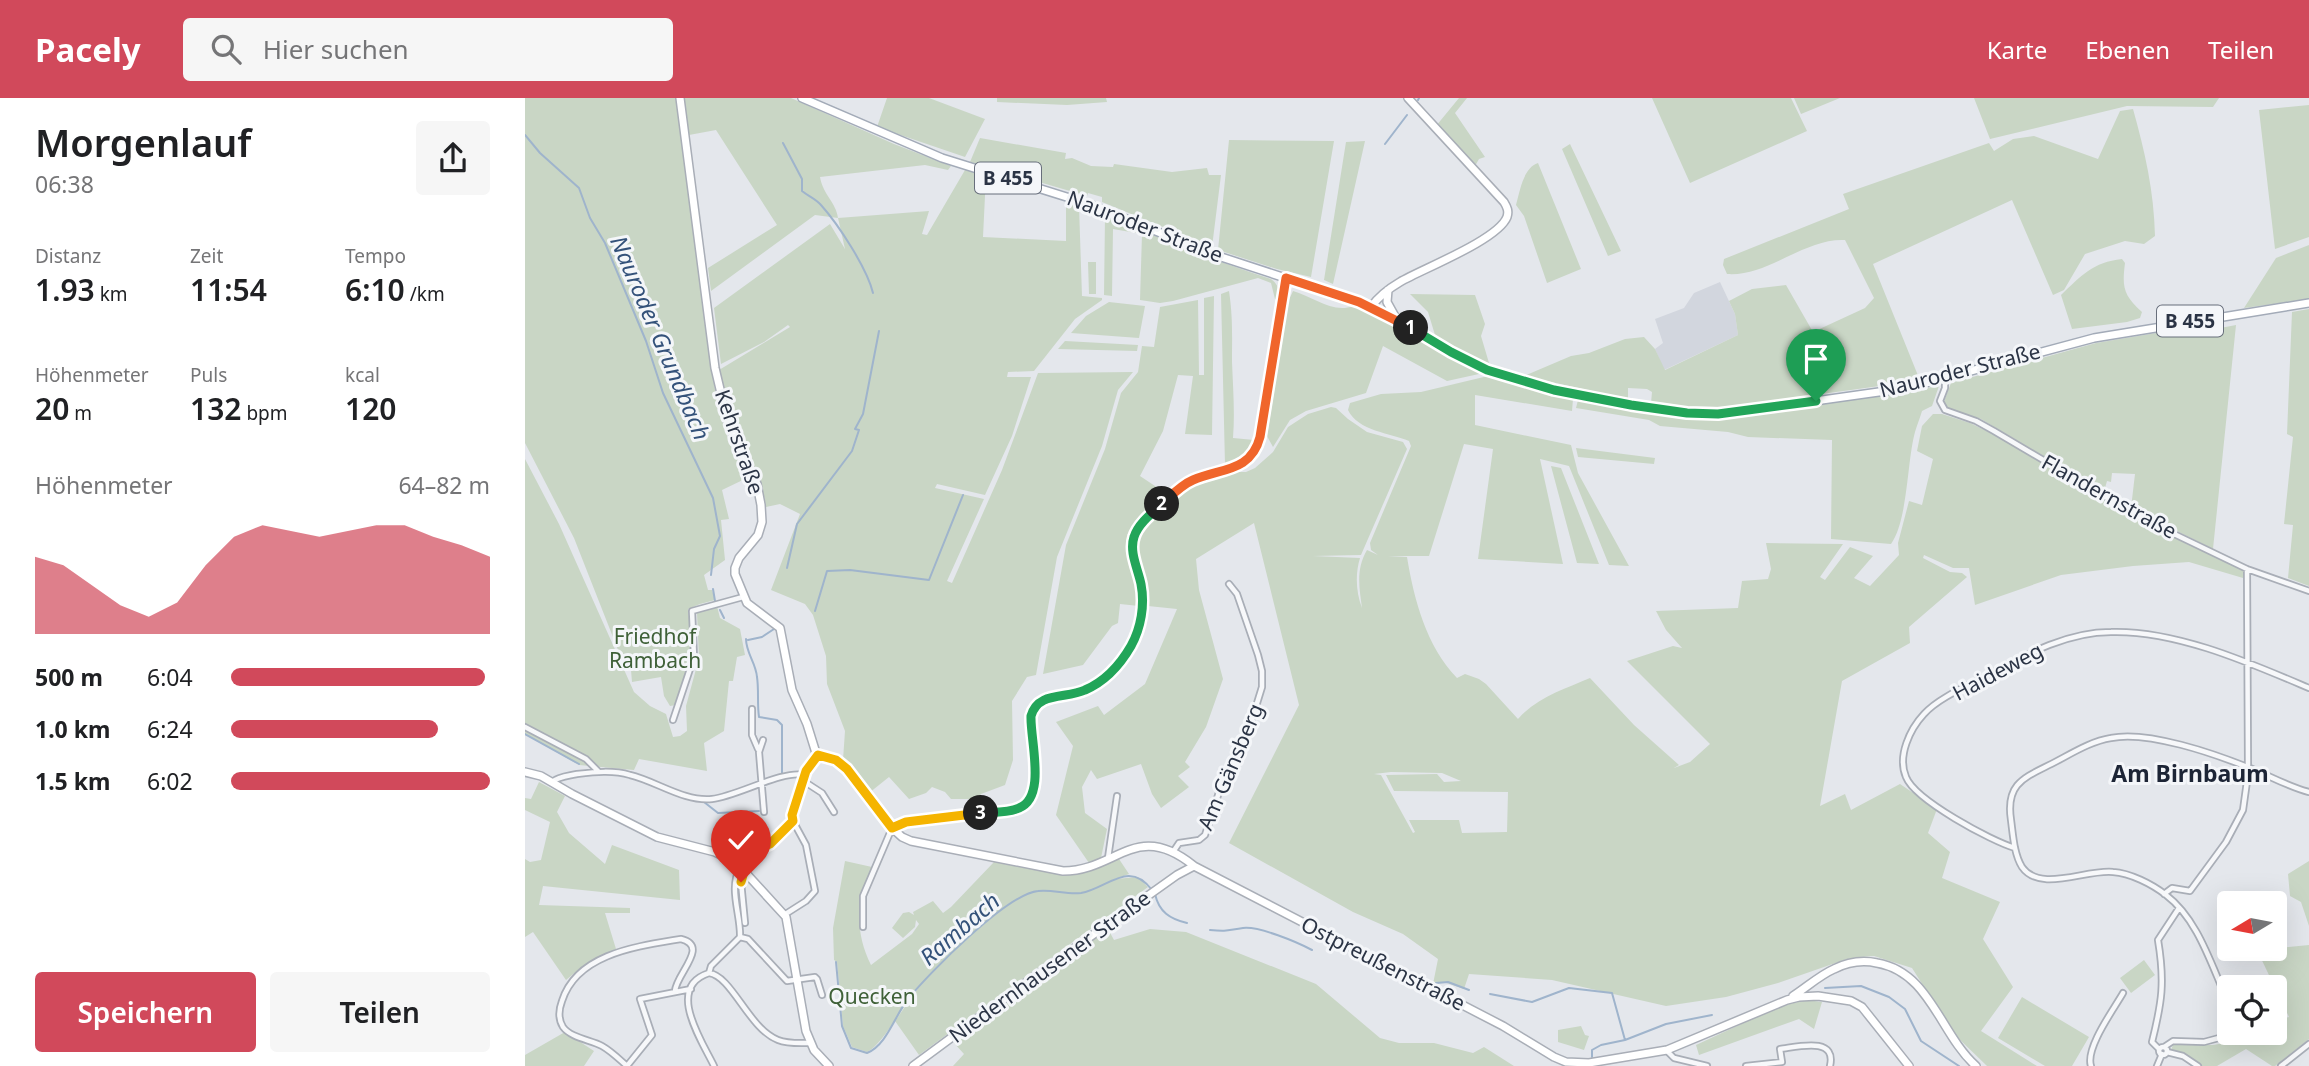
<!DOCTYPE html>
<html lang="de">
<meta charset="utf-8">
<style>
:root{--surface:#fff;--page:#f6f6f6;--text:#202124;--muted:#757577;--accent:#d1495b}
body{margin:0;font-family:"Noto Sans",sans-serif;background:var(--page);color:var(--text);height:100vh;display:flex;flex-direction:column;font-size:26px;white-space:nowrap}
*{box-sizing:border-box;margin:0}
p{font-size:23px;color:var(--muted)}
.icon{flex:none;width:38px;height:38px;fill:none;stroke:currentColor;stroke-width:2;stroke-linecap:round;stroke-linejoin:round}
.map{position:relative;flex:1;overflow:hidden}
.details{display:flex;flex-direction:column;background:var(--surface);width:525px}
.details>*{flex:none}
.needle{width:46px;rotate:260deg}
.fabs{position:absolute;left:1692px;top:793px;display:grid;gap:14px}
.fabs a{display:grid;place-items:center;width:70px;height:70px;border-radius:7px;background:var(--surface);box-shadow:0 7px 28px #0002;font-size:35px}
.pin{position:absolute;display:grid;place-items:center;width:60px;height:60px;color:#fff;margin:-72px -30px;border-radius:50% 50% 50% 0;rotate:-45deg;box-shadow:0 0 7px #0007}
.pin .icon{rotate:45deg}
.km{position:absolute;width:35px;height:35px;margin:-18px;border-radius:50%;background:#222;color:#fff;font-size:19px;line-height:35px;text-align:center}
.round{display:grid;place-items:center;flex:none;width:74px;height:74px;border-radius:7px;background:var(--page)}
.overview{display:flex;align-items:center;justify-content:space-between;height:119px;padding:0 35px}
h1{font-size:38px;font-weight:600;line-height:52px}
.figures{display:grid;grid-template-columns:repeat(3,1fr);gap:10px;height:119px;padding:7px 35px}
.figures div{display:grid;align-content:center}
.figures b{font-size:30px;font-weight:600}
.figures small{font-size:19px;font-weight:400}
.figures p{font-size:19px}
.chart{height:196px;padding:14px 35px}
.chart p{display:flex;justify-content:space-between}
.chart svg{width:100%;height:126px;margin-top:7px;fill:var(--accent);opacity:.7}
.action{display:flex;gap:14px;margin-top:auto;padding:14px 35px}
.action a{flex:1;height:80px;border-radius:7px;background:var(--accent);color:#fff;font-size:28px;font-weight:600;line-height:80px;text-align:center}
.action a+a{background:var(--page);color:var(--text)}
ul{padding:0 35px;list-style:none;font-size:23px}
li{display:grid;grid-template-columns:112px 84px 1fr;align-items:center;height:52px}
li i{height:18px;border-radius:9px;background:var(--accent)}
header{display:flex;align-items:center;gap:42px;box-sizing:border-box;height:98px;padding:0 35px;background:var(--accent);color:#fff}
header strong{font-size:33px}
nav{display:flex;gap:38px;margin-inline-start:auto;font-size:24px}
.search{width:490px;height:63px;background:var(--page);display:flex;align-items:center;gap:18px;box-sizing:border-box;padding:0 24px;border-radius:7px;color:var(--muted);font-size:26px}
main{display:flex;flex:1;min-height:0}
.map>svg:first-child{display:block}
.built{fill:#d2d6de}
.green{fill:#c9d6c5;fill-rule:evenodd}
.lines{fill:none;stroke-linecap:round;stroke-linejoin:round}
.stream{stroke:#9fb4cc;stroke-width:2}
.street-casing{stroke:#a9aeb7;stroke-width:8}
.secondary-casing{stroke:#a9aeb7;stroke-width:10}
.primary-casing{stroke:#a3abb8;stroke-width:10}
.street{stroke:#f7f8fa;stroke-width:4.5}
.secondary{stroke:#fff;stroke-width:7}
.primary{stroke:#fff;stroke-width:7}
.split-1-casing{stroke:#fff;stroke-width:14}
.split-2-casing{stroke:#fff;stroke-width:14}
.split-3-casing{stroke:#fff;stroke-width:14}
.split-4-casing{stroke:#fff;stroke-width:14}
.split-1{stroke:#22a559;stroke-width:9}
.split-2{stroke:#f0652b;stroke-width:9}
.split-3{stroke:#22a559;stroke-width:9}
.split-4{stroke:#f5b400;stroke-width:9}
.labels{text-anchor:middle;stroke-width:6;stroke-linejoin:round;paint-order:stroke}
.shield{fill:#f4f6f9;stroke:#676e7b;stroke-width:2}
.shield-label{font-size:19px;font-weight:bold;fill:#2b3445}
.street-label{font-size:21px;fill:#2b3445;stroke:#f4f6f9}
.park-label{font-size:21px;fill:#3f6138;stroke:#f4f6f9}
.water-label{font-size:23px;font-style:italic;fill:#34527a;stroke:#f4f6f9}
.neighbourhood-label{font-size:23px;font-weight:bold;fill:#1d2536;stroke:#f4f6f9}
</style>
<header>
<strong>Pacely</strong>
<div class="search"><svg class="icon" aria-label="search" viewBox="0 0 24 24"><circle cx="10" cy="10" r="6"/><path d="M15 15l6 6"/></svg>Hier suchen</div>
<nav><a>Karte</a><a>Ebenen</a><a>Teilen</a></nav>
</header>
<main>
<section class="details">
<div class="overview"><div><h1>Morgenlauf</h1><p>06:38</p></div><a class="round"><svg class="icon" aria-label="share" viewBox="0 0 24 24"><path d="M12 15V3M7 8l5-5 5 5M5 13v7h14v-7"/></svg></a></div>
<div class="figures">
<div><p>Distanz</p><b>1.93<small> km</small></b></div>
<div><p>Zeit</p><b>11:54</b></div>
<div><p>Tempo</p><b>6:10<small> /km</small></b></div>
</div>
<div class="figures">
<div><p>Höhenmeter</p><b>20<small> m</small></b></div>
<div><p>Puls</p><b>132<small> bpm</small></b></div>
<div><p>kcal</p><b>120</b></div>
</div>
<div class="chart"><p><span>Höhenmeter</span>64–82 m</p>
<svg viewBox="0 0 160 44" preserveAspectRatio="none"><path d="M0 44V17L10 20L20 27L30 34L40 38L50 33L60 20L70 10L80 6L90 8L100 10L110 8L120 6L130 6L140 10L150 13L160 17V44z"/></svg>
</div>
<ul>
<li><b>500 m</b>6:04<i style="width:98%"></i></li>
<li><b>1.0 km</b>6:24<i style="width:80%"></i></li>
<li><b>1.5 km</b>6:02<i style="width:100%"></i></li>
</ul>
<div class="action"><a>Speichern</a><a>Teilen</a></div>
</section>
<div class="map">
<svg width="1784" height="968" viewBox="0 0 1784 968">
<rect width="100%" height="100%" fill="#e4e7ec"/>
<!-- built -->
<path class="built" d="M1195,184L1210,216L1213,237L1139,272L1130,251L1138,245L1130,221L1159,210L1169,195Z"/>
<!-- green -->
<path class="green" d="M0,0H151L192,307L205,347L222,380L197,392L204,421L196,422L200,462L179,477L183,492H187L190,502L175,506L163,511L168,558L151,607L145,608L139,598L136,579L107,584L105,560L97,562L49,440L0,345Z
M159,0H266L369,46L426,68L423,72L400,67L295,79C298,97 311,104 313,120L404,113L397,136L402,137L440,72L461,77L458,139L541,143V104C582,115 619,134 658,150C687,161 716,171 746,181C754,187 754,192 753,202L750,201L746,185L733,180L648,203L635,205L615,202L617,136L588,131L587,198L579,197L580,119L554,108L557,198L577,200V202L550,221L509,273L483,274L482,279H506L487,338L460,397L412,386L410,390L459,401L422,483L427,485L477,372L513,275L608,274L593,292L577,348L532,459L511,577L502,579L487,603L488,662L480,687L456,696L452,701H426L420,694L407,689L401,695L384,701L364,679L344,695L318,662L320,633L302,586L301,558L288,517L280,506L246,492L275,416L255,406L241,409C238,385 226,368 217,347C207,322 200,298 194,272L265,229L263,227L239,244L196,266L189,210L305,126L320,151L313,120L290,117L186,193L183,170L252,127L191,32L164,37Z
M362,0H404L460,21L440,59L352,29Z
M472,0H581L582,4L542,7L472,4Z
M934,0H942L930,15L960,59L954,61L950,68L911,28Z
M1127,0H1266L1282,33L1165,85Z
M1269,0H1315L1276,16Z
M1449,0H1694L1688,9L1602,8L1465,41Z
M1784,7V139L1750,151L1734,12Z
M1608,11C1620,54 1629,93 1630,138L1619,146L1600,143L1560,156L1539,192L1528,197L1487,102L1348,166L1394,280L1391,283L1203,309L1144,308L1126,305L1127,294L1122,291L1103,290V301L999,278L1046,258L1064,255L1100,241L1119,239L1130,251L1140,272L1213,237L1210,216L1204,203L1227,191L1261,187L1288,234L1340,210L1349,200L1320,142C1279,140 1243,179 1202,176L1198,167L1199,161L1324,111L1318,96L1464,45L1469,53L1488,41L1509,38L1573,61L1595,13Z
M455,40L541,55L540,61L547,60L566,68L588,69L589,66L647,74L682,70L684,77H696L687,149L577,104V99L563,95L562,98L445,64Z
M704,42L809,43L786,179L752,171L693,152Z
M840,43L808,186L799,182L821,44Z
M1045,46L1096,153L1083,158L1037,51Z
M1013,65L1056,171L1022,185L999,118L991,107C995,93 998,70 1013,65Z
M1784,147V201L1719,210L1751,160Z
M1597,161L1600,165C1597,189 1598,197 1617,214L1615,220L1602,224L1547,231L1536,197C1556,178 1568,164 1597,161Z
M563,164H571V196H564Z
M704,193C708,220 707,238 707,264C708,290 710,314 708,340L729,342L726,355L718,360L700,367L696,196Z
M768,193C787,198 808,216 828,208L866,224L956,273L954,276L922,283L858,248L841,295L781,313L765,322L748,349L742,338L763,204Z
M885,196L950,197L960,226L956,238L964,265L935,255L910,237L903,214Z
M689,198L687,337L660,336L668,278L653,277L638,333L615,378L642,396C631,407 617,419 609,432C600,448 614,488 614,508L595,506L593,525L587,528L558,567L518,576L541,447L580,351L596,295L613,274L617,248L629,249L635,209L673,202L674,277H679V200Z
M584,204L620,208L614,240L546,235L561,218Z
M1784,211V488L1763,480L1768,427L1759,426L1768,339L1762,336L1767,214Z
M1711,227L1688,451L1606,410L1610,376L1587,375L1586,384L1582,383L1580,390L1558,378L1557,381L1456,321L1423,310L1418,306L1426,285L1571,245L1667,229L1675,234Z
M540,243L613,247L612,253L533,251Z
M963,278L1048,301L1047,313L950,297V327L1046,347L1053,375L1104,468L1084,467L1044,368L1015,361L1038,466L953,461L968,351L939,346L904,458H863L882,459C889,501 901,548 932,580L940,576L954,581L961,586L993,621C1012,599 1040,591 1065,580L1109,627L1154,667L1149,670L1165,664L1185,646L1102,563L1148,548L1157,550L1141,532L1131,513L1213,510L1217,483L1243,481L1246,471L1241,445L1318,446L1295,479L1300,482L1325,449L1348,458L1329,480L1345,488L1374,457L1373,445L1384,403L1397,407L1408,361L1392,353L1397,328L1408,316H1417L1445,325L1472,338L1619,424L1719,472L1718,480L1664,464L1608,468L1536,477L1450,507L1444,470H1428L1399,457L1398,460L1425,474L1437,475L1442,479L1384,529L1385,545L1317,583L1295,708L1320,696L1326,712L1375,686L1412,711L1403,735L1425,754L1417,780L1475,804L1458,841L1488,889L1456,933L1512,968H1462L1429,936L1387,870L1349,858L1334,859L1322,861L1253,885L1201,899L1141,908L1027,882L944,876L939,891L919,884L908,886L913,861L878,836L828,814L704,745L774,607L729,425L671,461L674,492L698,581L681,629L660,664L665,669L653,678L664,689L636,710L627,696L616,666L572,681L566,672L557,689L560,715L582,731L576,760L564,765L531,717L548,648L531,624L573,608L579,617L620,586L652,511L623,508V489L611,448L613,439L619,429L664,387L703,374H721L730,370L748,354L763,329L783,316L806,309L811,310L823,321L842,334L878,344L882,351L836,457L788,458L835,460C830,476 831,495 837,510C834,488 831,471 842,452L853,457L846,452L845,445L886,348L884,343C865,335 833,333 823,312L825,305L856,296L896,294ZM866,674L917,675L936,683L919,684L912,676L861,677L869,693L983,694L982,734L937,735L934,722H884L890,734L888,735L856,677L849,676Z
M1414,288L1407,308L1397,313C1395,320 1392,327 1390,334C1382,363 1383,422 1366,446L1306,441L1307,342L1223,339L1203,334L1135,328L1124,322L1051,310L1053,302L1150,318L1212,319Z
M1051,350L1130,360L1129,366L1053,359Z
M0,361L34,426L109,594L125,608L141,616L148,639L155,638L162,633L161,608L174,560L172,515L192,508L195,520L215,531L220,557L212,559L208,583H204L199,633L179,645L182,673L114,661L109,672L54,667L0,636Z
M1026,368L1036,370L1074,466L1052,465Z
M14,684L40,698L32,714L44,735L80,766L87,747L154,772L155,802L18,788L14,807L105,810V815H80L91,851L58,868L41,882L8,834L0,839V761L5,764L16,762L25,724L0,712V700L6,701Z
M594,761L604,776L590,781L613,779L623,789L394,957L370,923L396,886C381,902 358,947 342,954L327,949L318,928L312,864L309,862L308,830L320,763L347,769C332,805 329,832 346,867L387,836L394,826L391,822L390,829L378,840L367,830L378,815L384,814L389,817L388,814L408,803L418,815L426,809L469,764C518,773 547,785 594,761Z
M1784,763V828L1776,804L1765,798L1763,776Z
M583,831L589,842L625,831L661,834L791,886L855,940L874,945H909L948,955L959,949L989,968H428L439,956L429,945L510,883Z
M1784,847V941L1750,968H1747L1721,951L1692,968H1674L1646,952L1648,947H1688L1706,944L1725,935L1750,934V923L1764,919L1732,852Z
M1619,862L1630,877L1606,895L1595,880Z
M1497,899L1564,939L1547,968H1520L1473,940Z
M1282,902L1297,904L1289,931L1274,921L1174,957L1171,947L1255,908Z
M1056,928L1060,937L1064,938L1059,952L1033,944V932Z
M40,934L69,953L59,968H0V957Z"/>
<g class="lines">
<!-- stream -->
<path class="stream" d="M893,2L894,0
M0,37L15,55L54,90L65,120L80,145L121,243L138,295L188,400L195,438L189,451L186,477
M258,45L277,81V93C283,98 291,101 296,107C313,126 342,170 348,195
M860,46L882,17
M262,470L272,426L327,353L334,332L330,331L338,316L354,233
M188,491L190,503
M195,512L199,520
M290,513L302,473L325,472L404,482L438,397
M221,541C221,555 231,565 232,579C234,592 232,606 234,619L252,622L257,627V676
M223,542L237,539L249,531
M0,636L54,666
M179,704L193,715L234,713
M630,796C634,814 645,821 662,825
M685,832C703,834 703,832 718,830C734,828 772,844 787,852
M311,864L317,928L326,950L342,955C362,947 370,917 383,901C404,875 482,796 513,793C527,791 542,797 556,795C583,790 604,761 627,792
M911,885L923,884L944,892
M889,888L893,889
M1300,890L1336,888L1364,899L1380,911L1396,943L1434,968
M965,896L1007,904L1044,890L1087,895L1100,942
M1067,959V952L1076,947L1100,942L1141,926L1187,917"/>
<defs>
<path id="street" d="M1420,281V290L1415,303L1420,312L1451,323L1469,333L1620,422L1722,471L1784,493
M1722,471L1723,669
M227,611V637L233,651
M148,622L169,559L167,513L218,499
M0,629L61,661L73,673
M238,642L234,654L239,714
M277,682L297,695L309,714
M27,684C34,678 43,678 52,676C70,674 88,672 105,677C131,683 159,704 187,701C213,698 257,672 279,677
M1490,750C1466,743 1390,702 1381,679C1372,658 1385,631 1399,616C1414,599 1447,586 1467,575C1504,555 1543,534 1586,534C1651,532 1725,565 1784,590
M648,754L654,745L674,742L680,737L696,688L724,631L737,589V573L733,557L712,496L704,486
M583,760L592,698
M211,766L220,758L245,746L268,723L267,717L281,673L293,657
M219,773L216,784L220,825
M1639,796L1647,790L1665,793L1701,744L1718,712L1723,676
M259,817L281,803L290,793L281,747L268,723
M338,829V798L367,730C395,709 482,724 502,706C524,685 497,637 508,612C516,593 544,599 561,592C573,587 586,577 594,567C614,540 621,509 613,476C611,465 605,451 609,440C614,424 646,395 660,386C677,374 701,373 720,364L725,360L732,350L761,180
M215,839L223,841L262,883L290,879L292,881L297,897
M184,875C207,878 224,931 253,942C263,946 274,945 285,945
M150,893C151,876 185,848 156,841C114,848 52,855 37,903C34,911 33,921 38,929C46,940 66,942 77,948C86,953 94,961 102,968L127,937L115,901L166,891
M1704,906C1687,870 1674,822 1641,797C1627,786 1605,775 1588,774C1561,771 1515,795 1497,769C1489,756 1488,737 1486,722C1480,683 1502,679 1532,663C1549,654 1567,643 1586,640C1622,632 1690,656 1725,670C1745,678 1764,689 1784,694
M1639,949L1648,943L1679,944L1716,934
M1634 953a4 4 0 1 1 8 0a4 4 0 1 1-8 0Z
M1634,951L1627,944C1637,904 1640,884 1633,842L1654,810
M1142,953L1149,960L1182,968
M1642,954L1658,958L1673,968
M189,968C177,943 140,889 184,875L186,868L215,839C216,817 203,790 215,770
M1221,968L1257,964L1255,951C1272,949 1312,938 1305,968
M1566,968C1560,950 1589,911 1598,895
M1632,968L1637,956
M1756,968L1784,946"/>
<path id="secondary" d="M155,0L190,270L203,325L232,386L236,407L237,424L233,437L214,460L210,470V476L222,505L255,530L267,592L282,626L291,655L294,658L311,662L322,671L367,730L377,739L386,743L538,773C592,773 611,721 669,768
M863,192L862,204L872,222
M846,209C854,198 863,191 875,184C897,171 973,142 982,119C984,113 982,109 979,104L883,0
M0,674L16,678L47,696L132,739L190,754L204,761L219,773L261,819L281,933L289,952L304,968
M1268,898C1282,889 1295,877 1309,871C1323,864 1338,862 1352,865C1405,874 1415,936 1451,968
M388,968L503,883L652,777L669,768L978,928L1029,959L1041,964L1064,965L1142,952L1262,902L1274,899L1293,898L1326,903L1337,909L1384,968"/>
<path id="primary" d="M277,0L417,60L564,106L690,157L834,204L872,222L926,254L974,276L1029,291L1106,307L1162,315H1205L1382,290L1569,240L1784,205"/>
</defs>
<!-- street casing -->
<use href="#street" class="street-casing"/>
<!-- secondary casing -->
<use href="#secondary" class="secondary-casing"/>
<!-- primary casing -->
<use href="#primary" class="primary-casing"/>
<!-- street -->
<use href="#street" class="street"/>
<!-- secondary -->
<use href="#secondary" class="secondary"/>
<!-- primary -->
<use href="#primary" class="primary"/>
</g>
<g class="lines">
<defs>
<path id="split-1" d="M886,230L926,254L962,272L1029,292L1106,307L1162,315L1193,316L1291,303"/>
<path id="split-2" d="M637,406C646,398 656,387 668,382C696,370 726,374 735,339L761,180L834,204L886,230"/>
<path id="split-3" d="M456,715C468,714 483,715 494,710C522,699 505,642 506,618C513,593 541,601 560,592C581,583 595,567 606,548C616,530 620,507 616,486C613,471 604,454 609,439C613,426 627,415 637,406"/>
<path id="split-4" d="M216,784L219,774L211,766L220,758L245,746L268,723L267,717L281,673L293,657L311,662L322,671L367,730L381,724L456,715"/>
</defs>
<!-- split-1 casing -->
<use href="#split-1" class="split-1-casing"/>
<!-- split-2 casing -->
<use href="#split-2" class="split-2-casing"/>
<!-- split-3 casing -->
<use href="#split-3" class="split-3-casing"/>
<!-- split-4 casing -->
<use href="#split-4" class="split-4-casing"/>
<!-- split-1 -->
<use href="#split-1" class="split-1"/>
<!-- split-2 -->
<use href="#split-2" class="split-2"/>
<!-- split-3 -->
<use href="#split-3" class="split-3"/>
<!-- split-4 -->
<use href="#split-4" class="split-4"/>
</g>
<g class="labels">
<!-- shield labels -->
<g class="shield">
<rect x="450" y="64.5" width="66" height="31" rx="5"/>
<rect x="1632" y="207.5" width="66" height="31" rx="5"/>
</g>
<g class="shield-label">
<text x="483" y="87">B 455</text>
<text x="1665" y="230">B 455</text>
</g>
<!-- street labels -->
<g class="street-label">
<text transform="translate(620 129) rotate(21)" y="7">Nauroder Straße</text>
<text transform="translate(1435 273) rotate(-14)" y="7">Nauroder Straße</text>
<text transform="translate(214 344) rotate(71)" y="7">Kehrstraße</text>
<text transform="translate(1584 399) rotate(29)" y="7">Flandernstraße</text>
<text transform="translate(1473 574) rotate(-28)" y="7">Haideweg</text>
<text transform="translate(706 669) rotate(-67)" y="7">Am Gänsberg</text>
<text transform="translate(858 866) rotate(27)" y="7">Ostpreußenstraße</text>
<text transform="translate(525 869) rotate(-36)" y="7">Niedernhausener Straße</text>
</g>
<!-- park labels -->
<g class="park-label">
<text x="130" y="546">Friedhof<tspan x="130" dy="24">Rambach</tspan></text>
<text x="347" y="906">Quecken</text>
</g>
<!-- water labels -->
<g class="water-label">
<text transform="translate(135 240) rotate(67)" y="8">Nauroder Grundbach</text>
<text transform="translate(435 831) rotate(-41)" y="8">Rambach</text>
</g>
<!-- neighbourhood labels -->
<g class="neighbourhood-label">
<text x="1665" y="684">Am Birnbaum</text>
</g>
</g>
</svg>
<div class="fabs">
<a><svg class="needle" viewBox="-14 -14 28 28"><path d="M0-13l5 13h-10z" fill="#e53935"/><path d="M0 13l5-13h-10z" fill="#757577"/></svg></a>
<a><svg class="icon" aria-label="locate" viewBox="0 0 24 24"><circle cx="12" cy="12" r="6"/><path d="M12 2v4M12 18v4M2 12h4M18 12h4"/></svg></a>
</div>
<div class="pin" style="left:1291px;top:303px;background:#1e9e55"><svg class="icon" aria-label="arrive" viewBox="0 0 24 24"><path d="M6 21V4h12l-3 4 3 4H6"/></svg></div>
<div class="pin" style="left:216px;top:784px;background:#d93025"><svg class="icon" aria-label="check" viewBox="0 0 24 24"><path d="M5 12l5 5 9-10"/></svg></div>
<b class="km" style="left:886px;top:230px">1</b>
<b class="km" style="left:637px;top:406px">2</b>
<b class="km" style="left:456px;top:715px">3</b>
</div>
</main>
